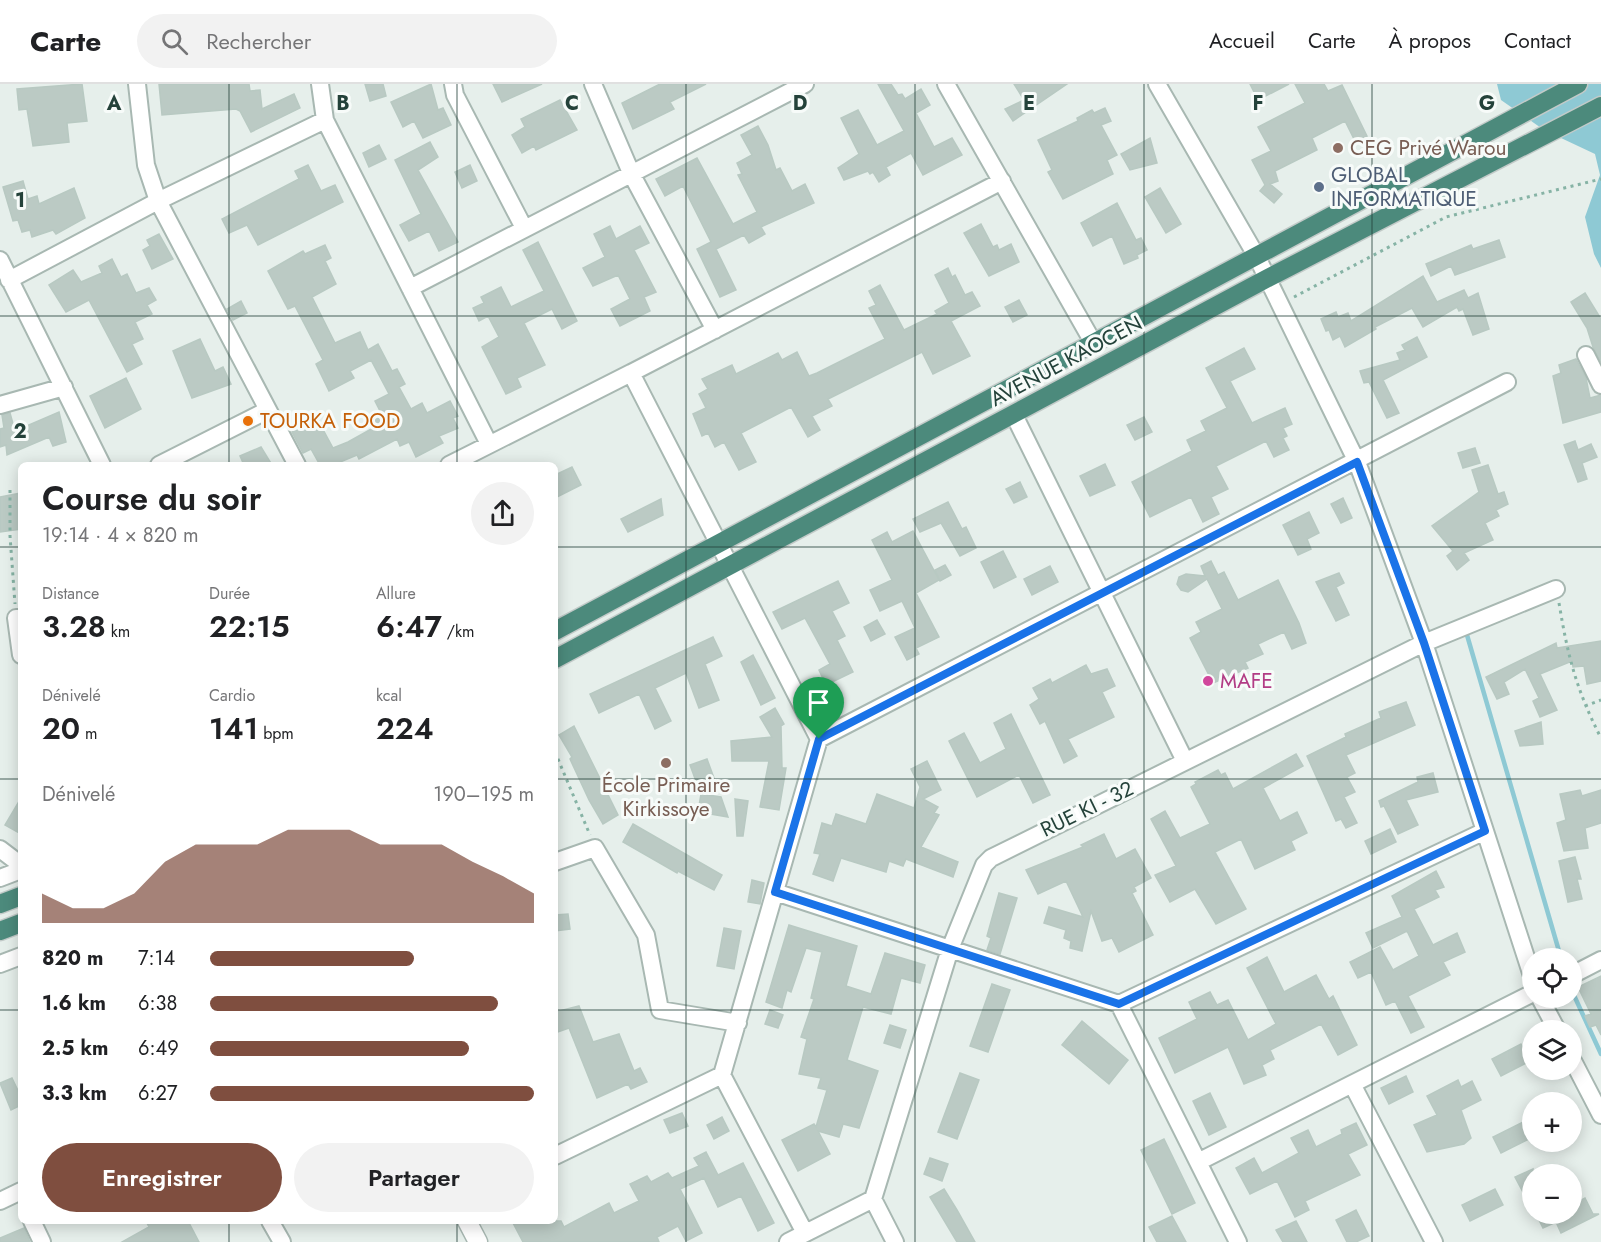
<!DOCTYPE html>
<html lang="fr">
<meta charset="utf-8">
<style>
:root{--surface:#fff;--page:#f2f2f2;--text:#202124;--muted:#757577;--line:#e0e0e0;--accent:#7f4e3f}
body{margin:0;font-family:Jost,sans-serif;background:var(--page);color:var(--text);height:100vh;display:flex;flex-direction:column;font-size:22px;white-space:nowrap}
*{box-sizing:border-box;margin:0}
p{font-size:20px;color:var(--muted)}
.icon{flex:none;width:33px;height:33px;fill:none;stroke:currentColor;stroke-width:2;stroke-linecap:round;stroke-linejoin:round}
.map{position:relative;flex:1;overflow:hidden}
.panel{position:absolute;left:18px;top:378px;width:540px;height:762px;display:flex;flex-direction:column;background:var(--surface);border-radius:9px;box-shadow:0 3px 15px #0003}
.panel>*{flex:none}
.tools{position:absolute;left:1522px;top:864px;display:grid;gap:12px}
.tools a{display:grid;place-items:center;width:60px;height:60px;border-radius:50%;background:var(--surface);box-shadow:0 3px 15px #0003;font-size:30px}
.pin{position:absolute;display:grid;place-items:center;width:51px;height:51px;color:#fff;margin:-62px -26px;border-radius:50% 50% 50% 0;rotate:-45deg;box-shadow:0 0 6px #0007}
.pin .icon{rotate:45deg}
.round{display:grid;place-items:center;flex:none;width:63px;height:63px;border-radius:32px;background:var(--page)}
.headline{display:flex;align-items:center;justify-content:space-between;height:102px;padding:0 24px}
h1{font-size:33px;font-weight:600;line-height:45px}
.stats{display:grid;grid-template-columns:repeat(3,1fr);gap:9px;height:102px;padding:6px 24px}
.stats div{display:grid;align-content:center}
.stats b{font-size:30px;font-weight:600}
.stats small{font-size:16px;font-weight:400}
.stats p{font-size:16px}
.chart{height:168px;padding:12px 24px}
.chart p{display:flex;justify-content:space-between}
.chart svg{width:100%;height:108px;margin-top:6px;fill:var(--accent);opacity:.7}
.button{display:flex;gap:12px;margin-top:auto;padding:12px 24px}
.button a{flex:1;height:69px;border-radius:36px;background:var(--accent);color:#fff;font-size:24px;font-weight:600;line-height:69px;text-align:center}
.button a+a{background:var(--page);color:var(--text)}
ul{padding:0 24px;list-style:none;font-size:20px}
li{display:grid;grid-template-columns:96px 72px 1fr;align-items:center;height:45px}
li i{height:15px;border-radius:8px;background:var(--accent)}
header{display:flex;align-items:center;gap:36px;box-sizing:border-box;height:84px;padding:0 30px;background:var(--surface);border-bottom:2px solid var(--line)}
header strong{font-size:28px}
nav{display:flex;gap:33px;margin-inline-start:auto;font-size:21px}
.search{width:420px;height:54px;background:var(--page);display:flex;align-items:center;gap:15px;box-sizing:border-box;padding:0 21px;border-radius:33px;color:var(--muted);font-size:22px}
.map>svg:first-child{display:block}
.water{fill:#8ec9d4}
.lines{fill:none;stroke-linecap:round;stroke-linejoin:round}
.stream{stroke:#8ec9d4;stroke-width:4.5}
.building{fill:#bbcac4;stroke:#b8c9c2;stroke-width:1.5}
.minor-casing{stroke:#a8b8b2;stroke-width:20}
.tertiary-casing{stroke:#a8b8b2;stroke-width:21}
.trunk-casing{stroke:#c2cac8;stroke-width:21}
.path{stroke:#86b3a5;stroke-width:3;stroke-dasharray:3 4.5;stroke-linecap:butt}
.minor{stroke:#fff;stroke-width:16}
.tertiary{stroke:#fff;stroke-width:18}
.trunk{stroke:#4c8a7c;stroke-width:18}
.route-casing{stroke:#fff;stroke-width:12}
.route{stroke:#1a73e8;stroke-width:8}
.grid{fill:none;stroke:#24423a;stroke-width:1.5;stroke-opacity:0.55}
.education-dot{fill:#8d6e63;stroke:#f7fbf9;stroke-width:2}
.service-dot{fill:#5c6f8a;stroke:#f7fbf9;stroke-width:2}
.food-dot{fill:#e8710a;stroke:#f7fbf9;stroke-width:2}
.hotel-dot{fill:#d1479c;stroke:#f7fbf9;stroke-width:2}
.labels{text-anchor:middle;stroke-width:6;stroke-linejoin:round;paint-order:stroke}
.education-label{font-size:21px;fill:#785e54;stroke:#f7fbf9;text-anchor:start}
.service-label{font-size:21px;fill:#4e5e75;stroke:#f7fbf9;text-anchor:start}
.street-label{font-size:21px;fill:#24423a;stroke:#f7fbf9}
.food-label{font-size:21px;fill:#c56008;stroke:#f7fbf9;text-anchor:start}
.hotel-label{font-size:21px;fill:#b23c85;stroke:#f7fbf9;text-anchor:start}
.grid-label{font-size:20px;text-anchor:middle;font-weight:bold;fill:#24423a;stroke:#f7fbf9;stroke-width:6;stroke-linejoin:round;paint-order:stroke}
</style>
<header>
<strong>Carte</strong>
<div class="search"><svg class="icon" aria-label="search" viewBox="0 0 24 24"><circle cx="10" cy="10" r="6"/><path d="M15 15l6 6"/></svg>Rechercher</div>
<nav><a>Accueil</a><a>Carte</a><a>À propos</a><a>Contact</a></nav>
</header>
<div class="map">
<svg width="1601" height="1158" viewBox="0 0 1601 1158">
<rect width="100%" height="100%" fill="#e6efeb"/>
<!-- water -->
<path class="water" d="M1497,0H1601V184L1594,170L1585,133L1600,91L1595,70L1544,46L1501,16Z"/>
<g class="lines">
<!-- stream -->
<path class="stream" d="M1467,551L1561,874
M1572,907L1601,970"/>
</g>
<!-- building -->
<path class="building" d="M82,0L87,37L67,39L69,58L33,62L27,25L19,26L17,5Z
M159,0H249L250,7L260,6L262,25L294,10L300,24L251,48L240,27L236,25L162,31Z
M365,0H383L386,12L370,17Z
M431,0L438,26L443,24L451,41L423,54L414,37L403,43L391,18Z
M493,0H542L502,18Z
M660,0H706L670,18L674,25L633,45L622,19Z
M878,0H891L898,11L902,10L905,15L921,5L930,21L916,29L934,63L952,54L962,71L923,91L911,69L886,83L890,91L879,98L873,88L870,90L868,87L844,96L838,84L859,70L841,34L858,26L877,61L904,47Z
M1014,0H1067L1013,37L1005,25L1024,16Z
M1250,0H1289L1258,16Z
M1295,0H1324L1328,7L1342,1L1367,52L1355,57L1345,37L1312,54L1317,66L1275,87L1278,97L1270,100L1282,110L1274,119L1260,107L1265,101L1252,76L1271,67L1258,43L1305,19Z
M560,16L577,46L536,66L534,62L522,69L512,51L525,43L521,35Z
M1105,24L1111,37L1101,41L1117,71L1107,76L1113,90L1063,115L1048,88L1052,86L1038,56L1078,37L1077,34L1092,26L1094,29Z
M758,42L768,61L776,86L780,84L792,107L805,100L814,119L761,143L765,150L749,159L744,151L716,165L736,206L720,213L697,165L711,158L683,102L665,112L656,95L697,74L733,140L757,128L738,91L742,90L737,79L752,71L741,51Z
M1150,54L1157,79L1130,86L1121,70Z
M430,58L438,73L418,86L458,158L439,167L429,147L409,157L400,141L421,130L395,76Z
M379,61L386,75L369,83L363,69Z
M308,81L321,107L335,101L343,118L258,161L247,141L229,149L222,135L299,95L295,87Z
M470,81L477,97L462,104L455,88Z
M23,97L28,115L37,112L39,120L74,104L85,134L56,150L53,146L32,153L30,146L22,148L18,136L13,137L3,103Z
M1160,104L1181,140L1166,149L1145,113Z
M1117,119L1136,156L1141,154L1147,166L1137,171L1138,174L1124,180L1112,152L1093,162L1081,139Z
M981,140L993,163L997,161L999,166L1011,160L1019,178L989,192L964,149Z
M610,142L616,155L640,142L649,159L634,166L656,208L644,213L650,227L620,242L611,225L630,215L618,191L593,202L583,184L605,173L594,150Z
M159,150L173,175L152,185L143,166L150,162L147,156Z
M1499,156L1505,173L1455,191L1451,182L1431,192L1426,180L1471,161L1473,165Z
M538,158L577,237L562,245L552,225L524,239L545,281L517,294L521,303L506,310L482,263L499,253L488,232L479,237L473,224L484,219L481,213L501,203L511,223L544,207L523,166Z
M325,161L331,174L325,177L336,200L312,213L335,259L360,248L368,266L378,260L392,287L397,285L405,300L399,303L411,325L422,319L427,329L450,317L458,332L453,334L458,344L439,352L443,359L416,373L409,358L400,362L397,355L359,375L357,371L333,381H320L311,365L303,369L292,348L308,340L311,345L320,340L333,364L348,358L375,343L371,335L381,329L375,317L389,310L371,276L350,287L354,294L329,307L316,280L323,276L295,222L288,225L268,187L303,167L305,170Z
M112,175L121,193L127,190L136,209L149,204L156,216L147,221L152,230L135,238L143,255L132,260L142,280L127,288L89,216L66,228L49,201L73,186L81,198L102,189L99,182Z
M948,184L952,193L955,191L965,211L972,208L980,222L951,237L970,272L933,290L922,268L828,315L832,322L812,332L820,346L808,353L791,323L741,349L756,378L739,386L724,358L715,363L708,349L702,352L693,330L706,324L699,310L708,305L702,295L732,281L736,290L778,269L782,276L797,268L809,292L817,289L885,255L869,224L876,221L869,207L880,201L904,246L937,230L935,227L949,219L935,191Z
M1423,192L1437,218L1464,206L1468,214L1478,209L1489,245L1473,251L1463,225L1459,227L1457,223L1423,243L1412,224L1375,243L1376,245L1345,263L1340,252L1333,256L1329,246L1326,247L1321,235L1336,228L1338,233L1348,229L1351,237Z
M1585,209L1601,235V278L1593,263L1587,244L1571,218Z
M1019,216L1027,231L1013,238L1005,223Z
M241,217L247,229L233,236L227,225Z
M1417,253L1427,273L1383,296L1399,329L1387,334L1369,298L1364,299L1360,287L1400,276L1397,269L1405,266L1402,261Z
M200,255L215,287L223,283L231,300L192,314L173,267Z
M1244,264L1255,285L1230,297L1252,339L1285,324L1292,340L1283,344L1287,352L1283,354L1289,366L1274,373L1266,357L1216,382L1228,405L1211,413L1219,430L1203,438L1191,413L1150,433L1132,398L1192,367L1187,356L1206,347L1201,337L1227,324L1206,284Z
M1576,275L1586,294L1590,314L1601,311V328L1563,339L1553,292L1561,289L1559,281Z
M126,294L141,325L105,344L90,312Z
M59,328L66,358L53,362L49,353L7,371L6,361L0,363V345L4,344L2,331L10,329L15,347Z
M1144,333L1152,348L1135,356L1127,341Z
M1575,357L1578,366L1591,360L1597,373L1582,379L1587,395L1578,398L1564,361Z
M261,363L272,381H244L240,372Z
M1475,364L1480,379L1463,384L1458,369Z
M1105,380L1115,401L1090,412L1080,392Z
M1488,381L1498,410L1504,408L1508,420L1496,426L1499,432L1485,439L1493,456L1464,469L1469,476L1457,486L1447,472L1453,467L1432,442L1479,408L1472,386Z
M572,383L581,401L555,414V391Z
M1020,398L1027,413L1014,419L1006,405Z
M21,409V445L0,448V413Z
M1343,414L1352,434L1341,439L1331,420Z
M661,415L663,431L628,448L621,435Z
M948,418L962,445L966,443L976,464L960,472L941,439L920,448L913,435Z
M1309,428L1319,449L1307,455L1311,465L1298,471L1283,441Z
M913,447L939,496L916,509L939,553L916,564L919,570L907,576L895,553L915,544L902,517L880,527L870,506L892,496L872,456L887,448L892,458Z
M1003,467L1016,493L994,504L981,478Z
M1211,477L1218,491L1224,488L1238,516L1278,496L1299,539L1306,559L1292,565L1284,548L1258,560L1263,570L1245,578L1248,584L1213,599L1190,554L1201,548L1196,538L1222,525L1207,495L1188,508L1181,506L1177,500L1179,493L1186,490L1205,492L1201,482Z
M945,481L951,491L940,497L935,486Z
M1050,482L1058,498L1032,511L1024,495Z
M1339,489L1344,499L1336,503L1349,531L1336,537L1316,498Z
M838,497L849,519L832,527L845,552L837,556L853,588L826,601L819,586L830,580L805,534L782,545L773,528Z
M877,536L885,550L871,557L864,543Z
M713,553L722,572L705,580L719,616L699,624L686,589L655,604L671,637L655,645L639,610L599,629L590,610Z
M1601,557V597L1587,600L1584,582L1573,583L1572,577L1540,590L1557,626L1540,633L1533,617L1539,614L1525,585L1504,598L1509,610L1497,615L1486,593L1556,559L1557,564Z
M753,571L775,614L761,621L741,578Z
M1086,581L1091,590L1107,585L1115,602L1102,608L1114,633L1068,655L1077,672L1064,679L1045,637L1040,640L1030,621L1039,615L1033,604L1050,595L1052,599Z
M1406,618L1415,641L1346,671L1355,689L1347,693L1355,708L1344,713L1357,739L1346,744L1341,735L1336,737L1307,672L1346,653L1345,650L1381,634L1379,628Z
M775,624L784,640L781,642L782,684H786L779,726L760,723L769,677H732L731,657L772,653L760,633Z
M1011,630L1050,711L1033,719L1019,691L977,713L949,657L964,649L980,679L1006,665L994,639Z
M1541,638L1543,660L1520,662L1515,647Z
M574,642L618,731L603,740L589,716L570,675L572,673L559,651Z
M1296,670L1303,682L1263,704L1280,737L1297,728L1307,749L1291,757L1295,766L1255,785L1241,755L1215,768L1246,825L1216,840L1195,805L1170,818L1155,791L1176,782L1151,735L1165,727L1180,754L1210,740L1191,703L1196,700L1195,698L1218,686L1221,691L1225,689L1233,705Z
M707,675L714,694L697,700L690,681Z
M927,677L941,706L923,715L938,723L934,729L939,731L921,763L958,778L953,793L906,775L903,782L889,777L886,788L841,774L833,797L813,790L820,770L814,769L822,739L832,742L836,730L866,740L877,710L914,724L920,703L911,685Z
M1433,689L1438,708L1406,716L1418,741L1398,750L1384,722L1381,723L1379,717L1418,698L1417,693Z
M1580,706L1582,712L1601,706V739L1585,744L1588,764L1564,767L1557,739L1566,736L1560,710Z
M701,710L721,713L728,733L698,728Z
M21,714V750L5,741Z
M735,715L748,717L743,752H737Z
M633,740L722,791L714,806L678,787L677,789L623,758Z
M1390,745L1396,758L1371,770L1365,757Z
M1104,750L1116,775L1135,765L1151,794L1134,803L1136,807L1132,809L1153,851L1119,868L1112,854L1102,857L1091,827L1082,867L1070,864L1071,857L1064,854L1066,846L1044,839L1049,823L1083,833L1066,797L1038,810L1026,786L1083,763L1081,761Z
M1575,773L1581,795H1577L1582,815L1568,818L1559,777Z
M1436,787L1444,803L1435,806L1439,813L1414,825L1433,861L1457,849L1465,868L1443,878L1450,891L1408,912L1424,943L1411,949L1395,917L1386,921L1371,888L1358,894L1350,878L1380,863L1393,886L1419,872L1407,847L1373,864L1366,849L1402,833L1392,812Z
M752,796L764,799L760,820L748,818Z
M999,809L1017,814L1000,870L987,866L991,854L987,852Z
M568,830L570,845L555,847V831Z
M789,841L857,862L846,902L871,910L885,869L925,881L920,899L901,894L891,930L863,923L847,976L878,987L859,1044L843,1040L839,1053L818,1047L830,1070L798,1087L782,1056L814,1040L816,1043L827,1006L818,1004L821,994L799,990L807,955L801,953L814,915L811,914L822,868L806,864L791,908L787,906L782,924L766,918Z
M724,844L741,847L734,885L717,882Z
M1267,873L1284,908L1316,891L1329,915L1333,912L1357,961L1338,971L1321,940L1270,966L1274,975L1262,981L1266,991L1244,1000L1228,963L1175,989L1159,954L1197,935L1189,918L1210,908L1217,921L1228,916L1248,956L1276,940L1247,884Z
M1601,892V951L1596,941L1590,943L1585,932L1591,930L1578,903Z
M992,900L1010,906L988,968L970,962Z
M579,922L593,958L619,950L634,987L640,984L647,998L631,1005L628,1000L597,1014L569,944L555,949V928Z
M770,926L783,931L778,944L765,940Z
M1082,937L1128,976L1109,1000L1062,961Z
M890,941L906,946L900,964L884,959Z
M1521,960L1530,977L1501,992L1492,975Z
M960,989L979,996L957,1055L938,1048Z
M1406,992L1413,1008L1389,1020L1381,1004Z
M12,994L21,1013V1021L11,1026L0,999Z
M1458,996L1461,1003L1472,997L1481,1016L1461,1026L1471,1054L1464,1060L1427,1068L1414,1041L1437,1031L1427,1012Z
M1210,1009L1226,1043L1209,1051L1193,1017Z
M682,1029L688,1042L670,1049L664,1036Z
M722,1033L729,1047L714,1055L707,1041Z
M1533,1033V1053L1501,1069L1493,1053Z
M1356,1039L1367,1061L1348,1070L1360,1091L1305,1117L1309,1126L1295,1133L1277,1097L1250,1110L1236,1084L1254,1074L1262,1089L1299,1069L1291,1054L1308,1046L1316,1063L1342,1050L1341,1046Z
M1164,1055L1195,1119L1172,1130L1141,1066Z
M706,1068L718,1091L743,1079L774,1139L758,1147L741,1112L718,1123L704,1094L680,1105L702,1149L686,1157L678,1142L657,1153L659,1158H523L512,1137H561L564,1143L609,1119L614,1129L639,1117L630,1100L647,1092L651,1098L668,1089L672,1094L699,1082L694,1074Z
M930,1074L948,1080L942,1097L924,1090Z
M1533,1085V1106L1524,1110L1515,1093Z
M944,1105L957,1126L975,1158H957L930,1113Z
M1495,1105L1503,1121L1470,1137L1462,1121Z
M1585,1114L1593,1130H1599L1561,1149L1556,1138L1543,1144L1536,1130H1572V1121Z
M1356,1126L1369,1152L1356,1158H1347L1336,1136Z
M1172,1132L1186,1158H1157L1149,1143Z
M146,1137H188L199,1158H122L149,1143Z
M1296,1137L1307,1158H1283L1276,1146Z
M24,1144L30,1158H0V1154Z"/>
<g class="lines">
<defs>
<path id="minor" d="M137,0L146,81L158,117L297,381
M320,0L325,36L489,360
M453,0L455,11L524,144
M593,0L632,91L715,246
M946,0L1094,260
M1157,0L1257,173L1357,378L1424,559L1533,895
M0,176L102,381
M9,196L158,117L325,36
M410,204L805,0
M1586,271L1601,301
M631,289L1002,97
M0,321L64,303
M1014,331L1185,677
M159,381L268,326
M449,381L631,289L819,655L722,991L805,1149
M21,534H16L21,571
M819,655L1507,298
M0,765L21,781
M555,778L595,764L646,851L660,926L738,939
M0,794L21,786
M775,808L1119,920L1485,747
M0,880L21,872
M1572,891L1601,876
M1540,914L1557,946
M1119,920L1238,1158
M1572,975L1601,1031
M1352,1000L1533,909
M555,1072L722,991
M1198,1078L1352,1000L1434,1158
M0,1117L21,1107
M32,1137L42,1158
M270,1137L282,1158
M788,1158L873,1115
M895,1158L873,1115L950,865L984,781L991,774L1424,559L1556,505"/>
<path id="tertiary" d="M467,1137L478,1158"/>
<path id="trunk" d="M555,547L1578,0
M555,575L1268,194L1601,22
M0,820L21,812
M0,847L21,839"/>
</defs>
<!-- minor casing -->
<use href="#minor" class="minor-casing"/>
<!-- tertiary casing -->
<use href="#tertiary" class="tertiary-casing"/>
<!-- trunk casing -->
<use href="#trunk" class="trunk-casing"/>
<!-- path -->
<path class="path" d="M1294,213L1446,133L1601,95
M10,406V452L15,520
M1559,519C1568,573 1576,605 1601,654
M1585,622L1601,616
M555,668L590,751"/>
<!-- minor -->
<use href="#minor" class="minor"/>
<!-- tertiary -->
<use href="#tertiary" class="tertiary"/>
<!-- trunk -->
<use href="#trunk" class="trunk"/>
</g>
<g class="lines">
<defs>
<path id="route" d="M1357,378L1424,559L1485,747L1119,920L775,808L819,655Z"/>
</defs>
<!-- route casing -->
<use href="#route" class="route-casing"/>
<!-- route -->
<use href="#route" class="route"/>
</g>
<!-- grid -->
<path class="grid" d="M229,0V381M457,0V381M686,0V1158M915,0V1158M1144,0V1158M1372,0V1158M0,232H1601M0,463H21M555,463H1601M0,695H21M555,695H1601M0,926H21M555,926H1601M229,1137V1158M457,1137V1158"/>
<!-- markers -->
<g class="education-dot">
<circle cx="1338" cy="64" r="6"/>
<circle cx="666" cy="679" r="6"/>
</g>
<circle class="service-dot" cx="1319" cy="103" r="6"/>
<circle class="food-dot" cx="248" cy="337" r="6"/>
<circle class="hotel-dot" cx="1208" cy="597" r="6"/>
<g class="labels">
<!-- education labels -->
<g class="education-label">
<text x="1350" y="71">CEG Privé Warou</text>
<text x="666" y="708" text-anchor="middle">École Primaire<tspan x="666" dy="24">Kirkissoye</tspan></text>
</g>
<!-- service labels -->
<g class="service-label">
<text x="1331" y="98">GLOBAL<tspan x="1331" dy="24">INFORMATIQUE</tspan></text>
</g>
<!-- street labels -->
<g class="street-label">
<text transform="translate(1066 277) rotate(-28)" y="7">AVENUE KAOCEN</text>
<text transform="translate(1087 725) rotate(-26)" y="7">RUE KI - 32</text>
</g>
<!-- food labels -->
<g class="food-label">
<text x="260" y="344">TOURKA FOOD</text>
</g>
<!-- hotel labels -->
<g class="hotel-label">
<text x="1220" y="604">MAFE</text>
</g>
</g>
<g class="grid-label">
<text x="114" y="26">A</text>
<text x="343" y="26">B</text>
<text x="572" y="26">C</text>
<text x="800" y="26">D</text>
<text x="1029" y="26">E</text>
<text x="1258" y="26">F</text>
<text x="1487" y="26">G</text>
<text x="20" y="123">1</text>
<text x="20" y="354">2</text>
</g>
</svg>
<div class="tools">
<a><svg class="icon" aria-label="locate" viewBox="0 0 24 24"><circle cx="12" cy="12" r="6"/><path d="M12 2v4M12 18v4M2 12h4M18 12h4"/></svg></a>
<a><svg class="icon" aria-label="layers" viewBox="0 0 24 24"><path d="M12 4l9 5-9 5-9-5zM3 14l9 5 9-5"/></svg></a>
<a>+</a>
<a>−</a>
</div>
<div class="pin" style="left:819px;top:655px;background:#1e9e55"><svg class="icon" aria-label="arrive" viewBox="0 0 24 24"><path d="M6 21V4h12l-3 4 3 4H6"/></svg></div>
<section class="panel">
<div class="headline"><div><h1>Course du soir</h1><p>19:14 · 4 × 820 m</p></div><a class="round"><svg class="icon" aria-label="share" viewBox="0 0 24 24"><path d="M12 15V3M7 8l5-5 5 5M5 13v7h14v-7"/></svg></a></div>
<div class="stats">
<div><p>Distance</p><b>3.28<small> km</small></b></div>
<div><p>Durée</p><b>22:15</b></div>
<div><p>Allure</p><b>6:47<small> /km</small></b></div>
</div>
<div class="stats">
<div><p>Dénivelé</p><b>20<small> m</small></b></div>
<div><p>Cardio</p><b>141<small> bpm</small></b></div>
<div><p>kcal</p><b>224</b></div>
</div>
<div class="chart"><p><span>Dénivelé</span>190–195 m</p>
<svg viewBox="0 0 160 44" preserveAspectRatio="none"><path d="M0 44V32L10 38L20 38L30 32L40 19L50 12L60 12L70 12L80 6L90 6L100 6L110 12L120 12L130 12L140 19L150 25L160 32V44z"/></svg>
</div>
<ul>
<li><b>820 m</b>7:14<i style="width:63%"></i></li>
<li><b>1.6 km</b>6:38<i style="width:89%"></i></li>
<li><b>2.5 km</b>6:49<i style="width:80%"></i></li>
<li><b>3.3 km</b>6:27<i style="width:100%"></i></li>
</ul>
<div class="button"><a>Enregistrer</a><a>Partager</a></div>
</section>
</div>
